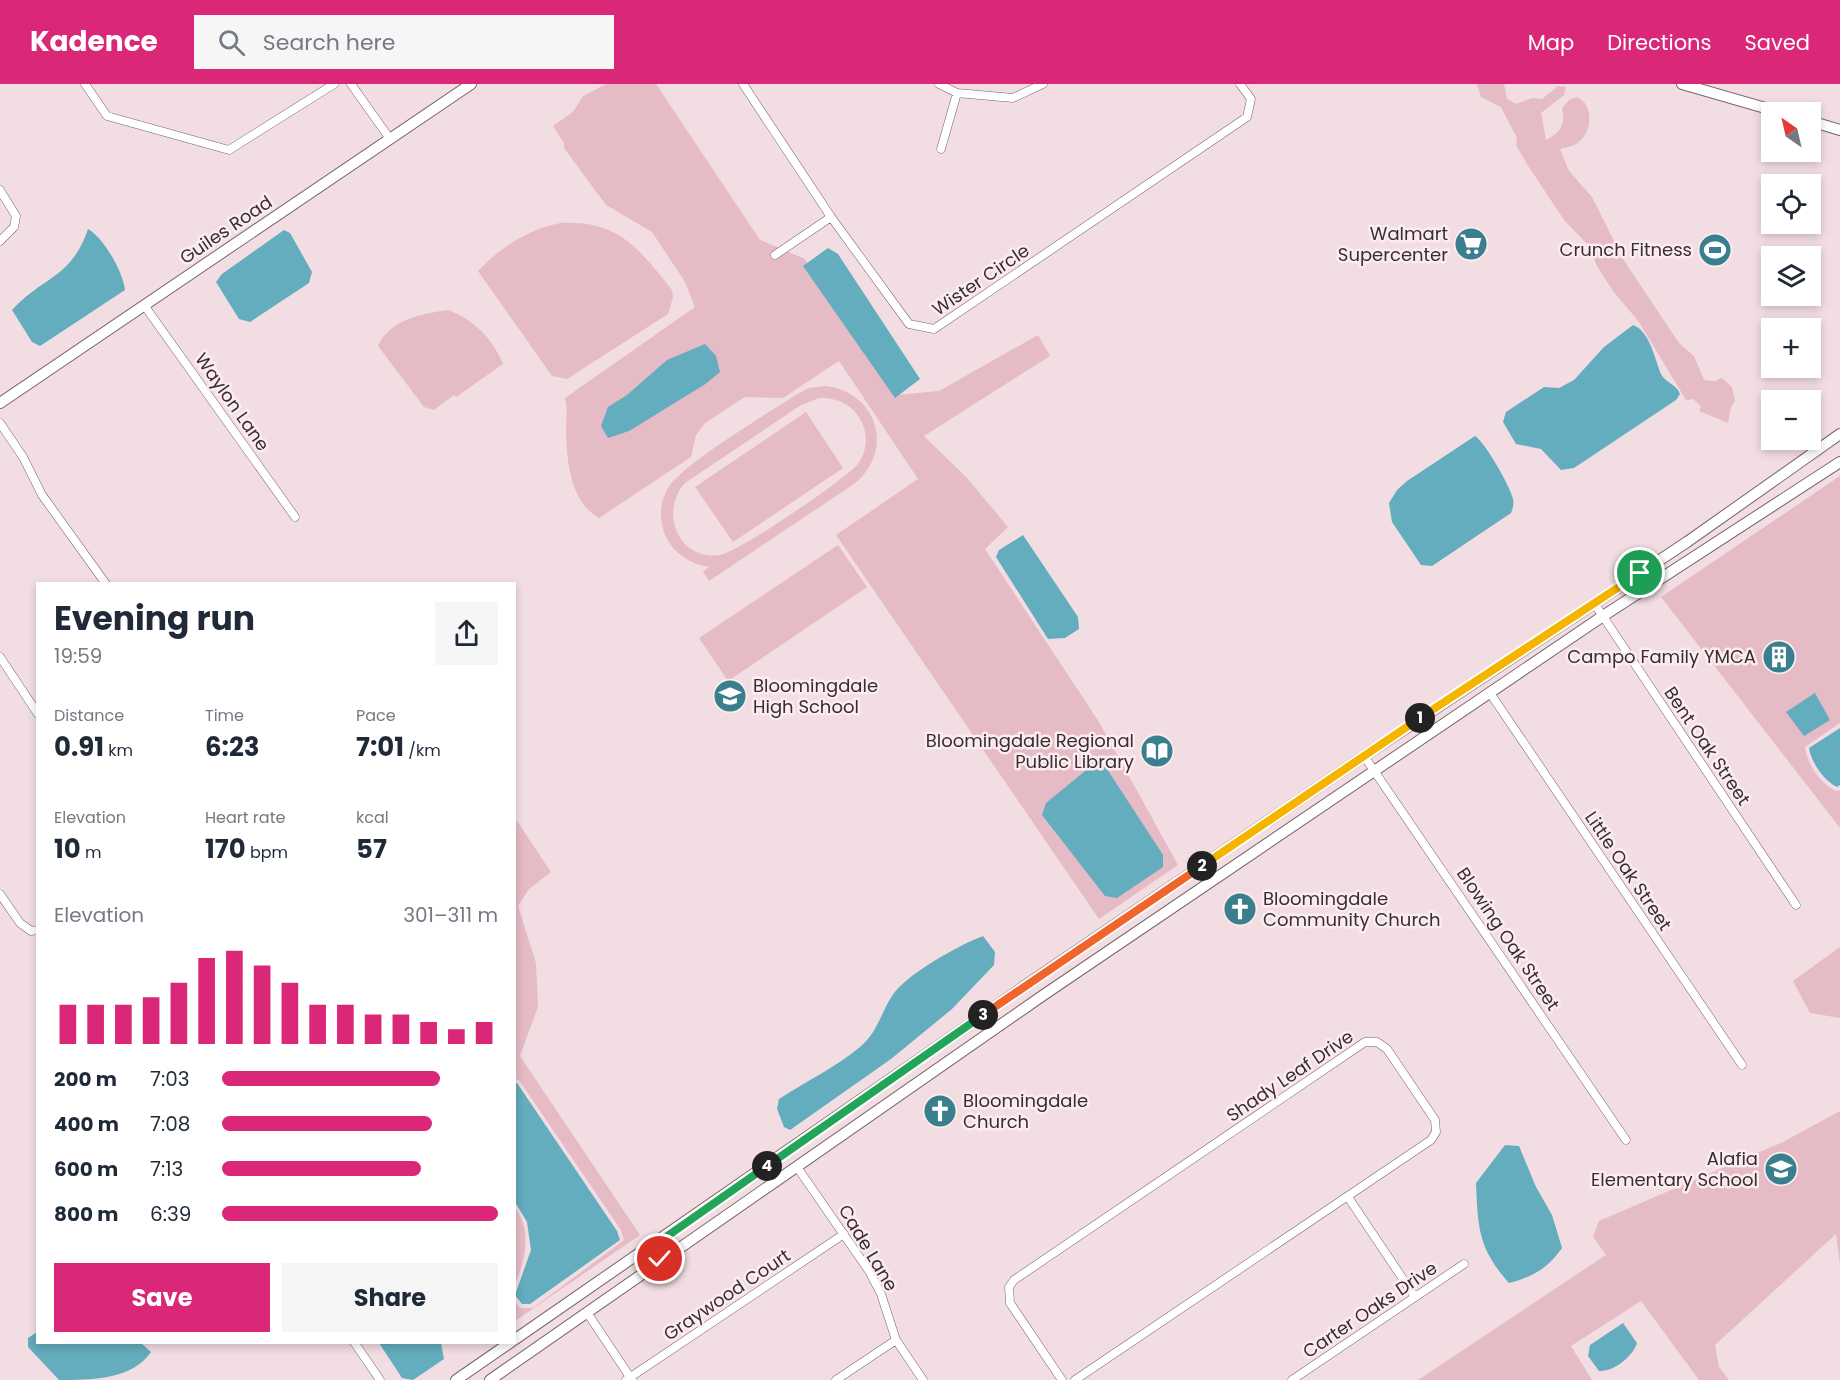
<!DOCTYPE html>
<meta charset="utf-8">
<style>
:root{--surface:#fff;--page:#f6f6f7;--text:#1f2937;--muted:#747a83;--accent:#db2777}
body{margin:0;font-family:Poppins,sans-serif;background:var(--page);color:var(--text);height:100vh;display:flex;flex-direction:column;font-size:22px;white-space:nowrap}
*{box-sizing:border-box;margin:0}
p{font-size:20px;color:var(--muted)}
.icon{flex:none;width:33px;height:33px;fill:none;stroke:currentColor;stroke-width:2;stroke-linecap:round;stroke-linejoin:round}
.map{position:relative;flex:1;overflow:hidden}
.details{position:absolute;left:36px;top:498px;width:480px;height:762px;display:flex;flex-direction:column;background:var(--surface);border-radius:0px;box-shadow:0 3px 9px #0003}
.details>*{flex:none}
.needle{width:39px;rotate:326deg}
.tools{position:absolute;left:1761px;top:18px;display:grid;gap:12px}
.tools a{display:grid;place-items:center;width:60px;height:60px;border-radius:0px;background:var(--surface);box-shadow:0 3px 9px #0003;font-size:30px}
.pin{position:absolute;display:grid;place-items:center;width:51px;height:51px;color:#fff;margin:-26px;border:3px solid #fff;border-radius:50%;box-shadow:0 2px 6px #0007}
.km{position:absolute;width:30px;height:30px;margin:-15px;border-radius:50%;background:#222;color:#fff;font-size:16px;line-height:30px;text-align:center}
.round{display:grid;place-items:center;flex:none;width:63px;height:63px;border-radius:0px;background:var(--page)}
.headline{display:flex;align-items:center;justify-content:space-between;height:102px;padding:0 18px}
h1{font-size:33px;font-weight:700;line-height:45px}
.figures{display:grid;grid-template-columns:repeat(3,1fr);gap:9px;height:102px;padding:6px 18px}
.figures div{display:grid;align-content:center}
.figures b{font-size:26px;font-weight:700}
.figures small{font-size:16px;font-weight:400}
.figures p{font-size:16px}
.chart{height:168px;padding:12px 18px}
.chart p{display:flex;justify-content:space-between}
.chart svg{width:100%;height:108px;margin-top:6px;stroke:var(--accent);stroke-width:6}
.action{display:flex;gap:12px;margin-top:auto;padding:12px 18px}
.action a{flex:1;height:69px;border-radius:0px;background:var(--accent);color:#fff;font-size:24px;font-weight:700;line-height:69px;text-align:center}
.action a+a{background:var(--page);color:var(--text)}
ul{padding:0 18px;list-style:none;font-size:20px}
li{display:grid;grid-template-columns:96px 72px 1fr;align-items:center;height:45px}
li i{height:15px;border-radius:8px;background:var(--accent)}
header{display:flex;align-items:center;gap:36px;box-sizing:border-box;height:84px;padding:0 30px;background:var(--accent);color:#fff}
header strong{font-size:28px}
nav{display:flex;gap:33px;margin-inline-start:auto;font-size:21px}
.search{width:420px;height:54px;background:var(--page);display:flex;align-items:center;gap:15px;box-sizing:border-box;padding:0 21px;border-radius:0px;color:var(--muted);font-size:22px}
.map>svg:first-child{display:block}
.green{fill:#e5bbc6;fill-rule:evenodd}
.water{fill:#63adbe}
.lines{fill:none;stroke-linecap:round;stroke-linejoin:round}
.street-casing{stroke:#77656a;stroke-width:9}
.secondary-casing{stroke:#77656a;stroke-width:12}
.street{stroke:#fff;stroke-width:8}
.secondary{stroke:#fff;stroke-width:10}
.split-1-casing{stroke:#fff;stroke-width:12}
.split-2-casing{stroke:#fff;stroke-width:12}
.split-3-casing{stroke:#fff;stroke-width:12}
.split-4-casing{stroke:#fff;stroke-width:12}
.split-5-casing{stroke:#fff;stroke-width:12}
.split-1{stroke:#f5b400;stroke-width:8}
.split-2{stroke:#f5b400;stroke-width:8}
.split-3{stroke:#f0652b;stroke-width:8}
.split-4{stroke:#22a559;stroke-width:8}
.split-5{stroke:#22a559;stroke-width:8}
.labels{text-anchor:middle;stroke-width:5;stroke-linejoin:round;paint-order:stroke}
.street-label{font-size:18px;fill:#362e30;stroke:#fcecf0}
.poi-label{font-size:18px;fill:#362e30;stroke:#fcecf0;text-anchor:end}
</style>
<header>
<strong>Kadence</strong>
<div class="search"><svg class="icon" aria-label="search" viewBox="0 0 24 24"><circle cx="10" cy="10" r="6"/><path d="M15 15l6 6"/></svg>Search here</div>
<nav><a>Map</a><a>Directions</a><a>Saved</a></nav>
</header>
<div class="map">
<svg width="1840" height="1296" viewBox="0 0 1840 1296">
<rect width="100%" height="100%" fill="#f2dde3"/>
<!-- green -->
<path class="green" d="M606,0H656L760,156L805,175L897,311L939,307L1038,251L1050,272L924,352L967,394L1008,443L985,465L1099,638L1178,781L1099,835L836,451L918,395L839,277L783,314L745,313L705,339L696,351L691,373L599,434C570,417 567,378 566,347C566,334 568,327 565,314L695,223L685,198L652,148L606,121L564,64V59L553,42L573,28L583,12Z
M1477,0H1504L1507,15L1516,20L1532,14L1542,15L1558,2L1566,3L1564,11L1541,29L1546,56C1561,48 1566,41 1562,24L1569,16L1577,13C1593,20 1592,44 1582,55C1576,62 1568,63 1560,65L1569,87L1592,113L1623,175L1679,259L1694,272L1704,296L1715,297L1722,294L1732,303L1735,317L1731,323L1728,339L1699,327L1701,322L1693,315L1686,316L1639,238L1613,207L1597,182L1589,162L1564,136L1527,80L1516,61L1517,54L1501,23L1481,13Z
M561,139C619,136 639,165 672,206L673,213L668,230L567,295L552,292L478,187C501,163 528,145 561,139Z
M448,226C473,235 493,255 503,280L456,313L454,311L434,326L424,323L378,262C390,235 422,230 448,226Z
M826,302C878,309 895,367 854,400L709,497L703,488L709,483C691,480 674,470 666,453C659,437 659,419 668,404C682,380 767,330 794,312L809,304ZM819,314C838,313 856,322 863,341C868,354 866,369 858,380C846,395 737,469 720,471C678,477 659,428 685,399L801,321Z
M806,328L843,384L733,458L695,403Z
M1840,392V639L1805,663C1807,679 1820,700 1836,707L1840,706V744L1661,513Z
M838,461L867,503L728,597L699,554Z
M515,734L551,788L529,805L518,822L536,879L538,923L520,972L640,1151L515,1237V1217L520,1224H533L624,1156L621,1146L519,996L515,995Z
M1840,863V934L1810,929L1793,897Z
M1840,1027V1180L1836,1150L1715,1261L1719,1283L1729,1296H1699L1641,1217L1571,1262L1592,1296H1418L1606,1171L1593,1153L1599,1137L1783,1058Z
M515,1123C533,1148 525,1175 515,1201Z"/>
<!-- water -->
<path class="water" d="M88,145C104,154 123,188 125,206L40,262L32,258L12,226C43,192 71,195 88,145Z
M284,146L290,149L312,188L309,199L250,238L239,235L216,198L222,190Z
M828,164L838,170L920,295L895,314L803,182Z
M1633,241C1650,247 1655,276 1661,290C1664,297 1674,300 1678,306L1680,310L1676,316L1574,384L1561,386L1541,365L1516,360L1503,338L1506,328L1544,303L1559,304L1574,296L1604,263Z
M705,260L716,272L720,288L704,301L629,347L608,354L601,342L608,323L627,311L667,276Z
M1475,352C1485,358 1510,402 1513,415C1514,420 1513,424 1511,429L1432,482L1421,481L1392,438L1389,419L1397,406L1407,397Z
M1023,451L1078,533L1079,545L1065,554L1048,555L996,473L999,466Z
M1815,609L1830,636L1804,652L1786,628Z
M1840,644V701L1837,703C1824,697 1811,678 1809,664Z
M1095,679L1105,682L1163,771V783L1117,814L1105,812L1042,731L1046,719Z
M983,852L995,868L994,881L952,925L891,975L790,1046L784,1043L777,1025L779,1015C805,998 836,983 860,963C877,949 881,929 892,912C905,891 959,861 983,852Z
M517,999L617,1147L620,1156L530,1220H522L515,1211L531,1166L527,1138L515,1118L514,1000Z
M1505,1061L1519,1062L1536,1103L1552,1131L1562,1164C1547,1185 1534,1192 1509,1199C1478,1164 1478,1144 1476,1099Z
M1623,1239L1637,1259C1633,1272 1614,1288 1599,1287L1588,1272L1590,1261Z
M37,1248L38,1258L141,1259L151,1268C132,1296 90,1296 59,1296L28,1263V1254Z
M379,1259H441L444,1275L413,1296L402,1294Z"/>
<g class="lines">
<defs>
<path id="street" d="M85,0L107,32L229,66L334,0
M351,0L390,55
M743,0L831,133L909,240L934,245L1247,33L1251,15L1240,0
M939,0L957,9L1013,14L1043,0
M941,65L957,9
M0,106L16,132L14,143L0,157
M775,171L831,133
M144,221L295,433
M0,339L23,373L42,411L106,500
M1594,519L1796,821
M0,573L38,630
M1490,609L1742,981
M1364,672L1626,1056
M0,810L20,839L31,847L38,846
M797,1083L869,1187L881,1210L896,1256L923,1296
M1348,1113L1415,1213
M588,1230L632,1296
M354,1258L380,1296
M626,1296L844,1150
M836,1296L896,1256
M1062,1296L1010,1219L1009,1203L1014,1196L1365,958H1377L1387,965L1435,1036L1436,1048L1431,1056L1075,1296
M1292,1296L1464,1180"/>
<path id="secondary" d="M1682,0L1779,28
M1810,37L1840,46
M0,319L471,0
M514,1256L1035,895L1364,672L1687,458L1840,350
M456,1296L511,1258
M490,1296L1045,910L1603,532L1840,378"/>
</defs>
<!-- street casing -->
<use href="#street" class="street-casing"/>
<!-- secondary casing -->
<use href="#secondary" class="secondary-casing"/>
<!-- street -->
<use href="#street" class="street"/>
<!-- secondary -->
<use href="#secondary" class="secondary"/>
</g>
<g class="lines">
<defs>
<path id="split-1" d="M1420,634L1640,489"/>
<path id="split-2" d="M1202,782L1420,634"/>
<path id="split-3" d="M983,931L1202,782"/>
<path id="split-4" d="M767,1082L983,931"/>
<path id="split-5" d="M660,1175L656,1160L767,1082"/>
</defs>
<!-- split-1 casing -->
<use href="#split-1" class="split-1-casing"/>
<!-- split-2 casing -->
<use href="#split-2" class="split-2-casing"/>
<!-- split-3 casing -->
<use href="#split-3" class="split-3-casing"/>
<!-- split-4 casing -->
<use href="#split-4" class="split-4-casing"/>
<!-- split-5 casing -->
<use href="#split-5" class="split-5-casing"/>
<!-- split-1 -->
<use href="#split-1" class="split-1"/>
<!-- split-2 -->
<use href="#split-2" class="split-2"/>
<!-- split-3 -->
<use href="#split-3" class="split-3"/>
<!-- split-4 -->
<use href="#split-4" class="split-4"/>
<!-- split-5 -->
<use href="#split-5" class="split-5"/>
</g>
<!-- icons -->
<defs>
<symbol id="supermarket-disc" viewBox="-11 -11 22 22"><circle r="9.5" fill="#3a7f8d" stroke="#fcecf0"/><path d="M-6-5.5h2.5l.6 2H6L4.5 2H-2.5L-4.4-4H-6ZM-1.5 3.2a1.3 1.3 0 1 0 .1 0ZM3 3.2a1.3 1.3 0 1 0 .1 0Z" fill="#fff"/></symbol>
<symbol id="stadium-disc" viewBox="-11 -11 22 22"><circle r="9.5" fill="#3a7f8d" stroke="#fcecf0"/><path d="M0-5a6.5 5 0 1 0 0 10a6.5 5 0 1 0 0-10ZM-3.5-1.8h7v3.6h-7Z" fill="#fff"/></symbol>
<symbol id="building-disc" viewBox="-11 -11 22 22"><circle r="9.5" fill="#3a7f8d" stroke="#fcecf0"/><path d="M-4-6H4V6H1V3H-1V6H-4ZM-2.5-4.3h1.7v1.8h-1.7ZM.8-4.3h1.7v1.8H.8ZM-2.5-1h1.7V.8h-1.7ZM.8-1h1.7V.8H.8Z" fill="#fff"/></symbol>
<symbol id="school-disc" viewBox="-11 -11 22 22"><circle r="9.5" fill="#3a7f8d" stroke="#fcecf0"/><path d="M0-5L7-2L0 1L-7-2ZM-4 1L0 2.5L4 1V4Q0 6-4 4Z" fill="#fff"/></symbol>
<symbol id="library-disc" viewBox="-11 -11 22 22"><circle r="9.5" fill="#3a7f8d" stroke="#fcecf0"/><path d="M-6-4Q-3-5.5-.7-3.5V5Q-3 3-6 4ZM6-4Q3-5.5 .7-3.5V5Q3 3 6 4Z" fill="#fff"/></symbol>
<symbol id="church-disc" viewBox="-11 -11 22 22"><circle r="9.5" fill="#3a7f8d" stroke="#fcecf0"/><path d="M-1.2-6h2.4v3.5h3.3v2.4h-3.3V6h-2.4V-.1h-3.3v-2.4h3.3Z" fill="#fff"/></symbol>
</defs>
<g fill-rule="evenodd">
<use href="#supermarket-disc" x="1452" y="141" width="38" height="38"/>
<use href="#stadium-disc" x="1696" y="147" width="38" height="38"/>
<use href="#building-disc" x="1760" y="554" width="38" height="38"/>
<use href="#school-disc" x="711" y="593" width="38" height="38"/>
<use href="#library-disc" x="1138" y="648" width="38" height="38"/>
<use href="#church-disc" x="1221" y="806" width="38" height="38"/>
<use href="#church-disc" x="921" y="1008" width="38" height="38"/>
<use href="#school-disc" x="1762" y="1066" width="38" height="38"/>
</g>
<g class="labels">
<!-- street labels -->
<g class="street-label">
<text transform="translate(226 146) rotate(-34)" y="6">Guiles Road</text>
<text transform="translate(981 196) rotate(-34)" y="6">Wister Circle</text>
<text transform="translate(232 318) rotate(55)" y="6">Waylon Lane</text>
<text transform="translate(1707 662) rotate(56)" y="6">Bent Oak Street</text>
<text transform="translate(1628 787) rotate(56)" y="6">Little Oak Street</text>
<text transform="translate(1508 855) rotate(56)" y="6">Blowing Oak Street</text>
<text transform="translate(1290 992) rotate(-34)" y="6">Shady Leaf Drive</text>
<text transform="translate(868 1164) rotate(59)" y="6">Cade Lane</text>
<text transform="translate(727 1211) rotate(-34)" y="6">Graywood Court</text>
<text transform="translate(1370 1226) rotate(-34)" y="6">Carter Oaks Drive</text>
</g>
<!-- poi labels -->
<g class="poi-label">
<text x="1448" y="156">Walmart<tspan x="1448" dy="21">Supercenter</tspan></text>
<text x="1692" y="172">Crunch Fitness</text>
<text x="1756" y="579">Campo Family YMCA</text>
<text x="753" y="608" text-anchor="start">Bloomingdale<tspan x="753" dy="21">High School</tspan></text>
<text x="1134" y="663">Bloomingdale Regional<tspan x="1134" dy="21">Public Library</tspan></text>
<text x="1263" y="821" text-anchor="start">Bloomingdale<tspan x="1263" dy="21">Community Church</tspan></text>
<text x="963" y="1023" text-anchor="start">Bloomingdale<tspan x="963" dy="21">Church</tspan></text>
<text x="1758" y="1081">Alafia<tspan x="1758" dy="21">Elementary School</tspan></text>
</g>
</g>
</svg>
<div class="tools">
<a><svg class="needle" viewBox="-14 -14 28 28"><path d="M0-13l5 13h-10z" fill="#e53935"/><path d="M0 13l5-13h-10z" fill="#747a83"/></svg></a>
<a><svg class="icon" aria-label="locate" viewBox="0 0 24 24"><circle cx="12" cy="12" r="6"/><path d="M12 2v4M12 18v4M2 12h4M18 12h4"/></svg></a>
<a><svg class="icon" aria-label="layers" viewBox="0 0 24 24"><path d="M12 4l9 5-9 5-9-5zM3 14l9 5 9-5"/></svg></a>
<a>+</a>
<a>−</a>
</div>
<div class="pin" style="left:1640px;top:489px;background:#1e9e55"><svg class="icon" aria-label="arrive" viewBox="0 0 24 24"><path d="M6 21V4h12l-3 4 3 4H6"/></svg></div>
<div class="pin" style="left:660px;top:1175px;background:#d93025"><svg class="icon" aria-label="check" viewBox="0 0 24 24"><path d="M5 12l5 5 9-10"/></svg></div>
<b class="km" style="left:1420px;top:634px">1</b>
<b class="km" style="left:1202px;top:782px">2</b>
<b class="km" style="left:983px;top:931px">3</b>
<b class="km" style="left:767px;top:1082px">4</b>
<section class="details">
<div class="headline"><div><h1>Evening run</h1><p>19:59</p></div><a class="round"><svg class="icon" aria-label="share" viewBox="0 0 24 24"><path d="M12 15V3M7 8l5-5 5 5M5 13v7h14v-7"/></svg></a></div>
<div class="figures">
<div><p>Distance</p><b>0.91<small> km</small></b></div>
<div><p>Time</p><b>6:23</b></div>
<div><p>Pace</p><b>7:01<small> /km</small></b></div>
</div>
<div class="figures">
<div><p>Elevation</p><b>10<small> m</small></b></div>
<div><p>Heart rate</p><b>170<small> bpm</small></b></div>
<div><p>kcal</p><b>57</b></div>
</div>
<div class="chart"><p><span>Elevation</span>301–311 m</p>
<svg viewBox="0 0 160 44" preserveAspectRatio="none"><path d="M5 44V28M15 44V28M25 44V28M35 44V25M45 44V19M55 44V9M65 44V6M75 44V12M85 44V19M95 44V28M105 44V28M115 44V32M125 44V32M135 44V35M145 44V38M155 44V35"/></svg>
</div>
<ul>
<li><b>200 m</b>7:03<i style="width:79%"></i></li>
<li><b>400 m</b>7:08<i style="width:76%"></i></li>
<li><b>600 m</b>7:13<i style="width:72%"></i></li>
<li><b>800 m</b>6:39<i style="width:100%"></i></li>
</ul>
<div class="action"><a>Save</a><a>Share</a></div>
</section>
</div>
